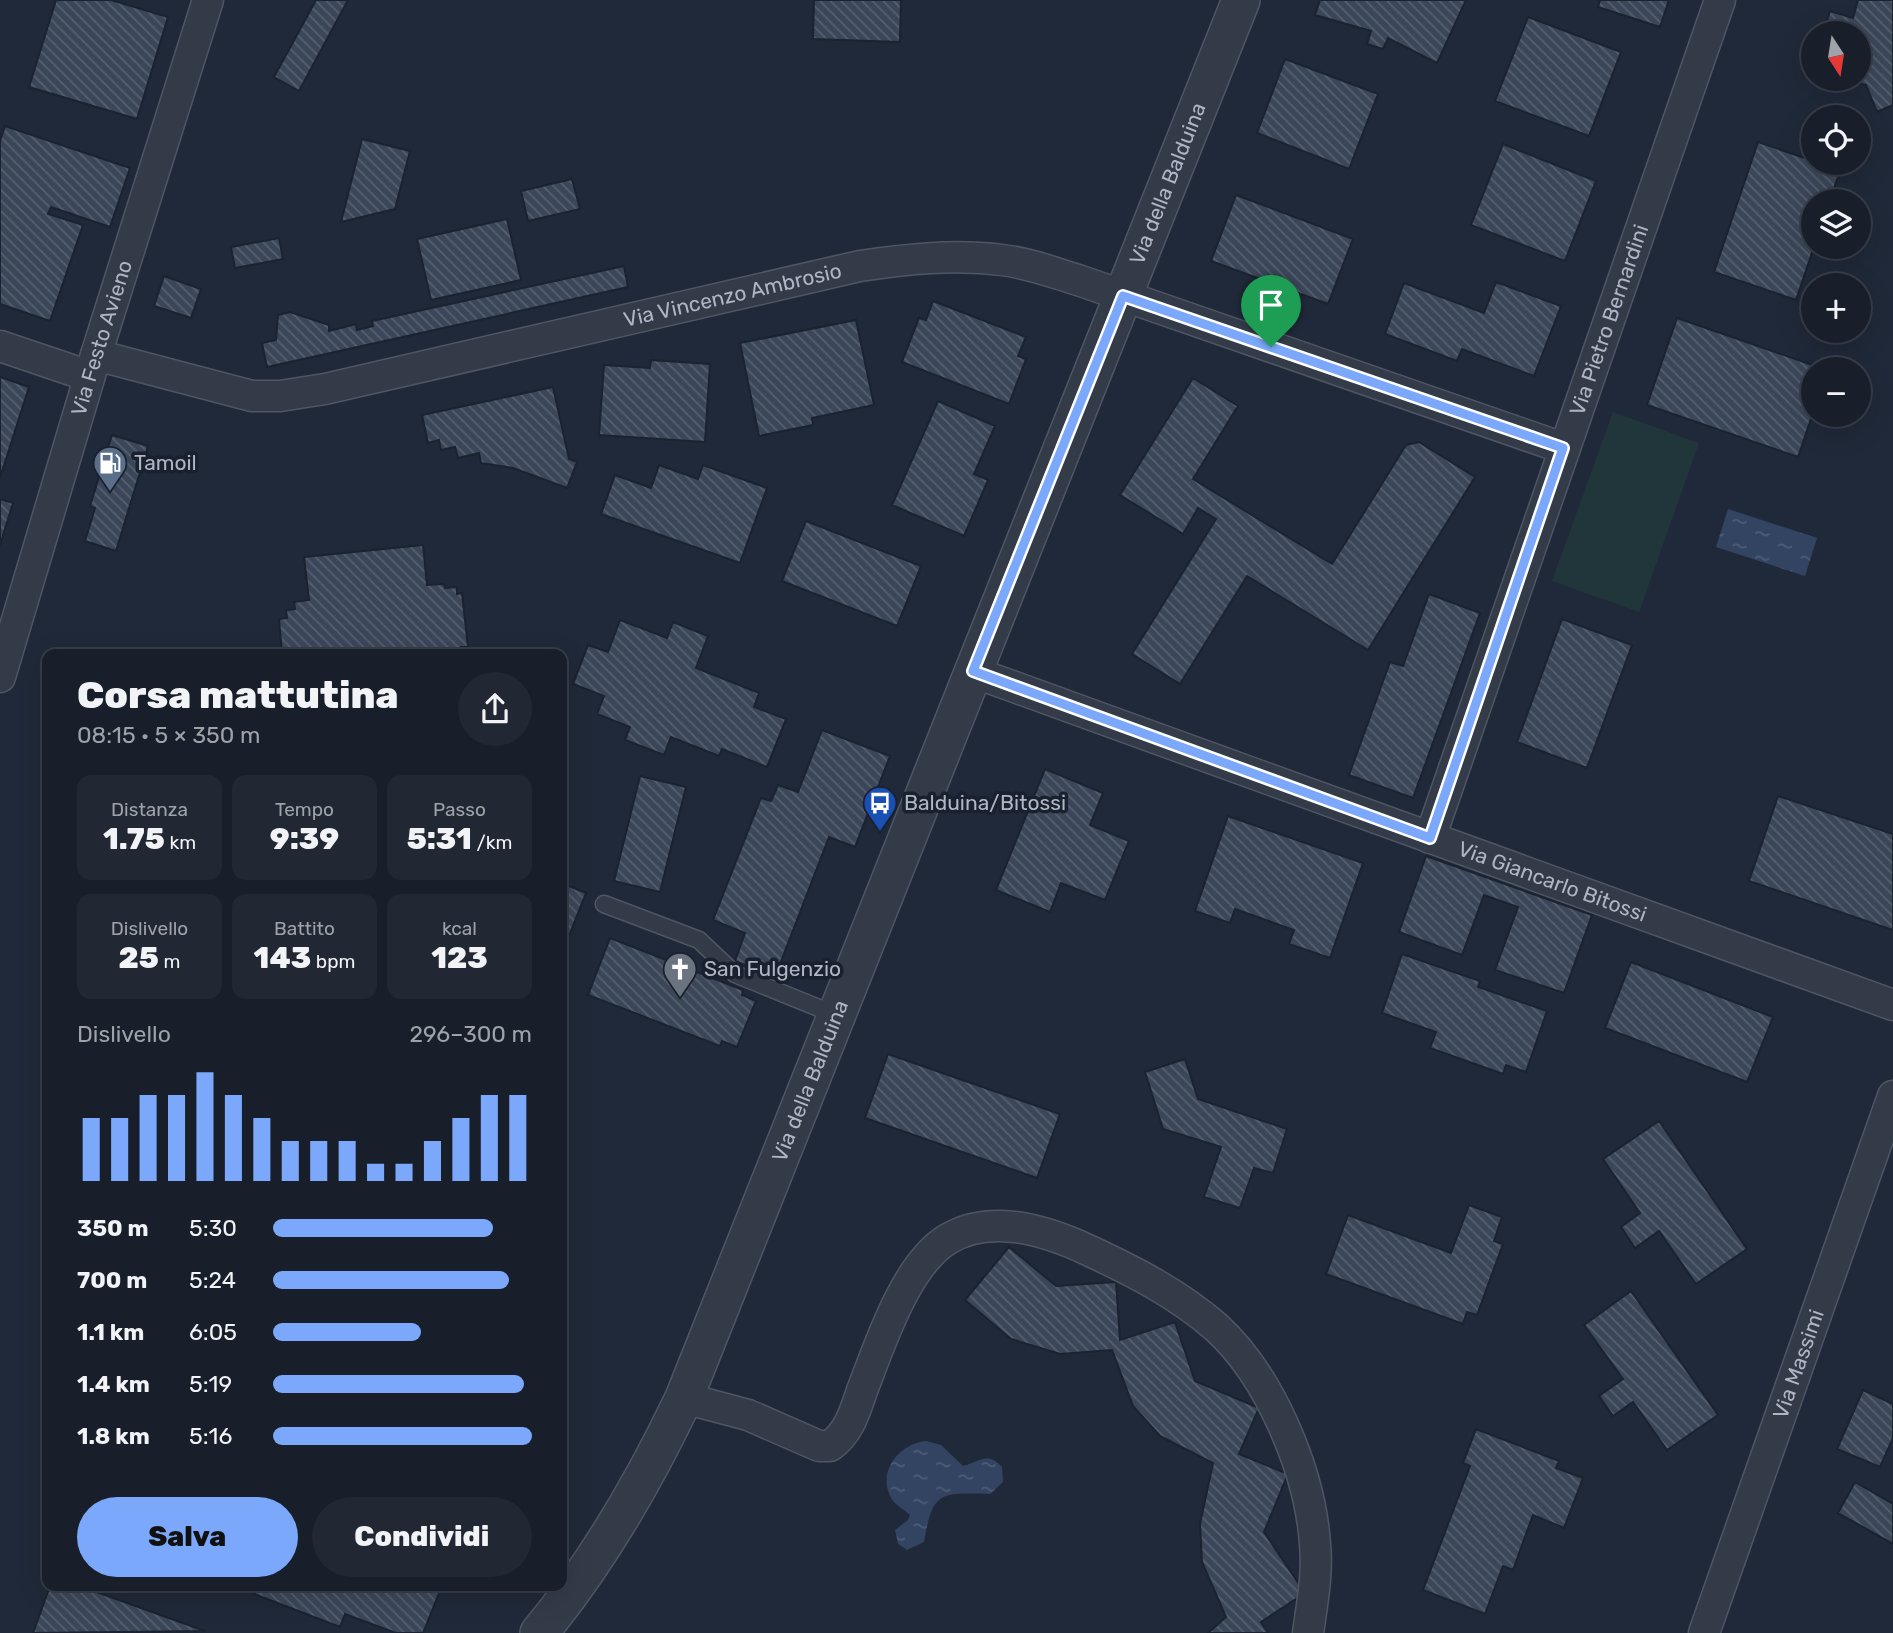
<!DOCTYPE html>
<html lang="it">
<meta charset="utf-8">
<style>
:root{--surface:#181f2b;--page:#212733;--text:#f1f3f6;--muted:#9fa2a9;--line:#363d47;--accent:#7ca8fc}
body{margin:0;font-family:Rubik,sans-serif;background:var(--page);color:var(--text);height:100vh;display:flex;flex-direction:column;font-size:26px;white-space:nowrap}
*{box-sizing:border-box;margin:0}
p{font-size:23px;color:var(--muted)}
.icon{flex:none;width:38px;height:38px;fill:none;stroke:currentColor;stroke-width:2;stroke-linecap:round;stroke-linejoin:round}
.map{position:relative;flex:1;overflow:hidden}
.panel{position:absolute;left:42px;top:649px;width:525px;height:942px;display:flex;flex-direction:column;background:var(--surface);border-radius:14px;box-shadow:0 7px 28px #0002,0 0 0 2px var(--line)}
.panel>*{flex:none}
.needle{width:46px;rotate:168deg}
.controls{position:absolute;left:1801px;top:21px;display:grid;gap:14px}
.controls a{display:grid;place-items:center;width:70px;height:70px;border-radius:50%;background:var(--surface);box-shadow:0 7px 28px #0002,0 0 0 2px var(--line);font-size:35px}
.pin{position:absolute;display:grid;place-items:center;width:60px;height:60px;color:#fff;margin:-72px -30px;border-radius:50% 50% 50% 0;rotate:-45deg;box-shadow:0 0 7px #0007}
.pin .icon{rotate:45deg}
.round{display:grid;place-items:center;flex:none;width:74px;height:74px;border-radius:37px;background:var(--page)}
.overview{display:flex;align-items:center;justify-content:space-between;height:119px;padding:0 35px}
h1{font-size:38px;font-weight:800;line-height:52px}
.figures{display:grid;grid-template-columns:repeat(3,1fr);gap:10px;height:119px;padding:7px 35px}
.figures div{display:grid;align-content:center;border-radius:14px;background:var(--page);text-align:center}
.figures b{font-size:30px;font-weight:800}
.figures small{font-size:19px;font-weight:400}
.figures p{font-size:19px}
.chart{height:196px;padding:14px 35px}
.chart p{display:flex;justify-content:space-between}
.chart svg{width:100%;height:126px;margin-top:7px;stroke:var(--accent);stroke-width:6}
.action{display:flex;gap:14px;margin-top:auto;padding:14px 35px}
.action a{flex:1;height:80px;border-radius:42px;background:var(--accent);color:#111;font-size:28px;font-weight:800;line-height:80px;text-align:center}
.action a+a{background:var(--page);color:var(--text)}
ul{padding:0 35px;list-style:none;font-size:23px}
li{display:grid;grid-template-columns:112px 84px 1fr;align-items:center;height:52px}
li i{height:18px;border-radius:9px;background:var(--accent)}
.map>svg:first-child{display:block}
.garden{fill:#21363a}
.water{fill:url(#water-ripples)}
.building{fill:url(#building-back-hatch);stroke:#1b2230;stroke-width:2}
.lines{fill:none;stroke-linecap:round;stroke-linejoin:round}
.service-casing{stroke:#4e5664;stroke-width:19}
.minor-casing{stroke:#4e5664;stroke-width:33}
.tertiary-casing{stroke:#4e5664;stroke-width:40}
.service{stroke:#333b49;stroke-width:16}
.minor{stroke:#333b49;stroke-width:30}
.tertiary{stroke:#333b49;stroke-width:37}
.route-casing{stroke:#fff;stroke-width:14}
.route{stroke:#7ca8fc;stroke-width:9}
.labels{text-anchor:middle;stroke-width:7;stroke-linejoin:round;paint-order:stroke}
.street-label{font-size:21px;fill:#aeb6c6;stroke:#19202e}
.poi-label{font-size:21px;fill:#aeb6c6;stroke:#19202e;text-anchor:start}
</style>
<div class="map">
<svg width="1893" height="1633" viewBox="0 0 1893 1633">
<defs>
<pattern id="water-ripples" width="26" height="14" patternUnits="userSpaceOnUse" patternTransform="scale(1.75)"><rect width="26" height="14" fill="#324462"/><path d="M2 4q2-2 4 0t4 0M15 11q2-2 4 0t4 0" fill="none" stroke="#4d5d77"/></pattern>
<pattern id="building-back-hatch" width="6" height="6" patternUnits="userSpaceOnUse" patternTransform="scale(1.75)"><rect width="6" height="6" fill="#3b4759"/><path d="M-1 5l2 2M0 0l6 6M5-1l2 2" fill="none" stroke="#555f6f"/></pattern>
</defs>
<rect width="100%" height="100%" fill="#202939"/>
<!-- garden -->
<path class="garden" d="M1613,412L1699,443L1639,612L1552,581Z"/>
<!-- water -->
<path class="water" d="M1728,509L1817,538L1805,576L1716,547Z
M926,1441L941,1445L963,1466C980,1462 987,1451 1002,1467L1003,1482L990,1494C940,1493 933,1490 924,1542L907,1550L898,1544L895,1530L908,1520L910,1515C904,1509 894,1505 890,1496C878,1469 900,1444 926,1441Z"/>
<!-- building -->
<path class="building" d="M56,0H111L168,17L137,119L29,87Z
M316,0H348L299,91L274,77Z
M814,0H901L900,42L813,39Z
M1320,0H1466L1437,63L1388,38L1383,49L1367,44L1371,31L1315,15Z
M1600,0H1669L1660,27L1598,7Z
M1858,0H1893V105L1877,112L1866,85L1844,79H1858V33H1823L1830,11L1853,18Z
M1528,17L1621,52L1589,136L1495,101Z
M1285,59L1378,94L1349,169L1257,133Z
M5,126L130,168L110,227L51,207L48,214L83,225L50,321L0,304V141Z
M362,139L410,151L395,209L341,222Z
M1758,142L1840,170L1830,201H1813L1814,247L1796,300L1714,272Z
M1503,144L1596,181L1565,261L1471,225Z
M572,179L580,209L528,221L521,191Z
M1236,195L1353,239L1328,304L1211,261Z
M507,219L521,280L431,300L417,239Z
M279,238L283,259L235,268L231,247Z
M624,266L628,287L267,367L262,343L276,340L278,315L290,312L329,325V331L356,324L357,330L373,326L372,321Z
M164,276L201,289L191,318L154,306Z
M1496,282L1561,306L1534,376L1462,349L1457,361L1385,334L1404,283L1484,313Z
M933,301L1026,337L1018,356L1026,359L1009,404L902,362L919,318L926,320Z
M1677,318L1824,369H1813V413L1798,457L1647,405Z
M856,320L874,405L812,418L813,425L759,436L740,343Z
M651,360L710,364L705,442L599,435L604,365L650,368Z
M0,377L29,387L0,478Z
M1193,378L1238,406L1193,479L1332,564L1406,445L1419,442L1475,477L1368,650L1247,576L1180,684L1132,654L1216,519L1198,508L1183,534L1120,495Z
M553,387L569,459L577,462L567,488L513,468L481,463L479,453L458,458L455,447L441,450L439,440L428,443L422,415Z
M938,401L995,426L974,474L988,480L964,536L892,505Z
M112,435L148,446L116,551L85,541L95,508L90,506Z
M659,465L698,479L703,465L767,488L740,563L601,514L615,475L651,488Z
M0,499L13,503L0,545Z
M806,521L921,566L897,626L782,581Z
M423,545L427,585L444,584L445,588L457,587V594L462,593L468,647H461V654H282L279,619L287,618L286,610L295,609L294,602L309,600L304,557Z
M1429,594L1480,613L1413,798L1349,775L1390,662L1403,666Z
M1562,619L1632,645L1587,768L1517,742Z
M620,620L667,638L673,622L708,636L696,668L759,693L754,707L786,719L767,767L722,749L719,756L671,737L664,755L625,740L630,727L597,714L604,696L573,684L588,645L608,652Z
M822,730L890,756L855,847L829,837L775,977L735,961L745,933L713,920L761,798L771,801L778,785L798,792Z
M1045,769L1103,793L1090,825L1129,841L1105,900L1061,883L1050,912L996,890Z
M640,776L686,787L660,892L614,881Z
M1778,796L1893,834V930L1749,881Z
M1228,816L1363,863L1330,958L1289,944L1294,930L1235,909L1230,923L1195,911Z
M1426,856L1592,915L1564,993L1495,970L1518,907L1484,895L1462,955L1399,932Z
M562,883L586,893L567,941L562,939Z
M610,938L743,990L742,995L756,1001L737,1047L722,1041L720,1046L588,995Z
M1402,954L1480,981L1478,987L1547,1011L1526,1072L1506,1065L1503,1074L1430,1048L1436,1032L1382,1013Z
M1631,962L1773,1017L1747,1082L1605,1028Z
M888,1054L1060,1114L1037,1178L865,1118Z
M1185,1059L1198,1099L1287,1129L1273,1173L1254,1168L1240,1208L1204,1197L1221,1147L1163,1129L1145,1072Z
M1659,1121L1747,1249L1696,1284L1659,1231L1635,1248L1621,1227L1640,1213L1603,1159Z
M1469,1205L1502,1217L1494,1241L1503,1244L1477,1315L1467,1312L1463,1324L1326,1274L1348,1215L1451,1253Z
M1009,1247L1056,1286L1116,1282L1120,1340L1175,1322L1195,1381L1259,1408L1239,1454L1288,1474L1264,1532L1305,1593L1261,1622L1268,1633H1208L1226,1617L1202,1562L1200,1524L1213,1463L1160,1436L1133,1406L1112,1350L1060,1354L1011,1339L965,1300Z
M1631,1291L1718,1415L1667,1450L1633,1402L1613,1416L1599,1396L1623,1379L1584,1325Z
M1863,1390L1893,1404V1438L1880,1467L1837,1449Z
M1476,1429L1559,1461L1556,1468L1583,1478L1564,1528L1533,1515L1513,1570L1503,1566L1485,1614L1423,1590L1470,1466L1463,1463Z
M1855,1482L1893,1504V1544L1838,1513Z
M50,1586H80L205,1631L33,1633Z
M258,1586H442L423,1633H396L345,1614L340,1627L254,1594Z"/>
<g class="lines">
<defs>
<path id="service" d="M604,904L699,940L735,974L836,1015"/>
<g id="minor">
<path d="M0,346L89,376"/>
<path id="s1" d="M96,355L252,396H280L325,389L860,266C907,259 954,254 1002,260C1029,263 1055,273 1081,281L1563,448"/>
<path id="s2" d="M973,672L1893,1005"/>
<path id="s3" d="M0,677L96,355L208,0"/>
<path id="s4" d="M1430,838L1720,0"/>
<path d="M684,1398L748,1415L819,1446H830C850,1432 855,1410 863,1388C880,1344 906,1264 948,1239C991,1213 1048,1231 1090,1251C1135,1272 1178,1294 1216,1327C1270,1376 1310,1471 1315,1544C1318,1574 1312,1604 1308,1633"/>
<path id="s5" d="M1704,1633L1893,1096"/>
</g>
<g id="tertiary">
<path id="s6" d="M539,1633C598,1562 645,1480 684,1398L1241,0"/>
</g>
</defs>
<!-- service casing -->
<use href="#service" class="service-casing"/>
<!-- minor casing -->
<use href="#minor" class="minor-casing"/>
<!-- tertiary casing -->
<use href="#tertiary" class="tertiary-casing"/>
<!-- service -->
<use href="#service" class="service"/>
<!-- minor -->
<use href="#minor" class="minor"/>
<!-- tertiary -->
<use href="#tertiary" class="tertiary"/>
</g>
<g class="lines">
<defs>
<path id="route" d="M1123,296L1563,448L1430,838L973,671Z"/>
</defs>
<!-- route casing -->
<use href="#route" class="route-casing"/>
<!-- route -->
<use href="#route" class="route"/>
</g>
<!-- icons -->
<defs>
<symbol id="fuel-pin" viewBox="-11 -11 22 30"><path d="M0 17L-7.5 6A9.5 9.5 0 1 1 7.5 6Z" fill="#5c6f8a" stroke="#19202e"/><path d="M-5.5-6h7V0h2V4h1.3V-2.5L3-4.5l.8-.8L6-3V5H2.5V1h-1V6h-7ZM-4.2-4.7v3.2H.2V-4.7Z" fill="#fff"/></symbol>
<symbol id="bus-pin" viewBox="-11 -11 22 30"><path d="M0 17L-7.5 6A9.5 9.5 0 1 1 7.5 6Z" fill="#1a4fb4" stroke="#19202e"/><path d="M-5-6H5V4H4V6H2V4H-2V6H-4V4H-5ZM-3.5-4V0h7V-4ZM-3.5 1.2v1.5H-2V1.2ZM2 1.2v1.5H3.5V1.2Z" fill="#fff"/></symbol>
<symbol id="church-pin" viewBox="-11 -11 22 30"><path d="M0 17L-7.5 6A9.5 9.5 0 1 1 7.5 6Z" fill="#6b7280" stroke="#19202e"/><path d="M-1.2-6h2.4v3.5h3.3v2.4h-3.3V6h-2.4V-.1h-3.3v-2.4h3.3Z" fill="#fff"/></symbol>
</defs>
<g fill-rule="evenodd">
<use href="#fuel-pin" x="91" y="444" width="38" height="52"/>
<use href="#bus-pin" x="861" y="784" width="38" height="52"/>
<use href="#church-pin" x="661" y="950" width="38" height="52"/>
</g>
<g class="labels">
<!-- street labels -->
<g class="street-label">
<text dy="7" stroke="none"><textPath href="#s6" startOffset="1584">Via della Balduina</textPath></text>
<text dy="7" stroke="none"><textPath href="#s1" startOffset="653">Via Vincenzo Ambrosio</textPath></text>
<text dy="7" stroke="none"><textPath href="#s4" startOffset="548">Via Pietro Bernardini</textPath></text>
<text dy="7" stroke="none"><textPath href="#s3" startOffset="354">Via Festo Avieno</textPath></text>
<text dy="7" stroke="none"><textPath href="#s2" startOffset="616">Via Giancarlo Bitossi</textPath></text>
<text dy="7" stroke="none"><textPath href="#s6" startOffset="618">Via della Balduina</textPath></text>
<text dy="7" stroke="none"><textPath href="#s5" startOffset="285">Via Massimi</textPath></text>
</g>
<!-- poi labels -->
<g class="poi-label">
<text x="134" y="470">Tamoil</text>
<text x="904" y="810">Balduina/Bitossi</text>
<text x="704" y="976">San Fulgenzio</text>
</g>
</g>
</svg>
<div class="controls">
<a><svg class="needle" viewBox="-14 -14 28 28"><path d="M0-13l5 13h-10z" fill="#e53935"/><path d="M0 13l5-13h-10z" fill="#9fa2a9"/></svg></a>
<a><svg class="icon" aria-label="locate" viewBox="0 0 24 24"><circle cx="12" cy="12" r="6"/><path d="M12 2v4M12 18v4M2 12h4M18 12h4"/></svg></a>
<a><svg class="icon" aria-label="layers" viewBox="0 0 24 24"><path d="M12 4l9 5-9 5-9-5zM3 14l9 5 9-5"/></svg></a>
<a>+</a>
<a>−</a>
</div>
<div class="pin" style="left:1271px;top:347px;background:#1e9e55"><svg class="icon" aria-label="arrive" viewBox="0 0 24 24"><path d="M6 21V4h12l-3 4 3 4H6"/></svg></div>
<section class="panel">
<div class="overview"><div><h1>Corsa mattutina</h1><p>08:15 · 5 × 350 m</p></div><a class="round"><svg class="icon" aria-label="share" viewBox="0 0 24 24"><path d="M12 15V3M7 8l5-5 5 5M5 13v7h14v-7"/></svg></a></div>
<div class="figures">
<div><p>Distanza</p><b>1.75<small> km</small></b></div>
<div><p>Tempo</p><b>9:39</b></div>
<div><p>Passo</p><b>5:31<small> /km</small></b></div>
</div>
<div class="figures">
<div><p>Dislivello</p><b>25<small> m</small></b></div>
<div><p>Battito</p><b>143<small> bpm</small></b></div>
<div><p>kcal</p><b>123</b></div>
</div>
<div class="chart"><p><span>Dislivello</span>296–300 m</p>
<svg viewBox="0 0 160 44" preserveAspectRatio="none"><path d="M5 44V22M15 44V22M25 44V14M35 44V14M45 44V6M55 44V14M65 44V22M75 44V30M85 44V30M95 44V30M105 44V38M115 44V38M125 44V30M135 44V22M145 44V14M155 44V14"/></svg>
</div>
<ul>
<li><b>350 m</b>5:30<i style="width:85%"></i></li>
<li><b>700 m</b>5:24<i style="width:91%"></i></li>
<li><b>1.1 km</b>6:05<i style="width:57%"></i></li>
<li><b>1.4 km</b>5:19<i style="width:97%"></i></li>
<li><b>1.8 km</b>5:16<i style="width:100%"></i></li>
</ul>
<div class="action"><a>Salva</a><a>Condividi</a></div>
</section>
</div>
